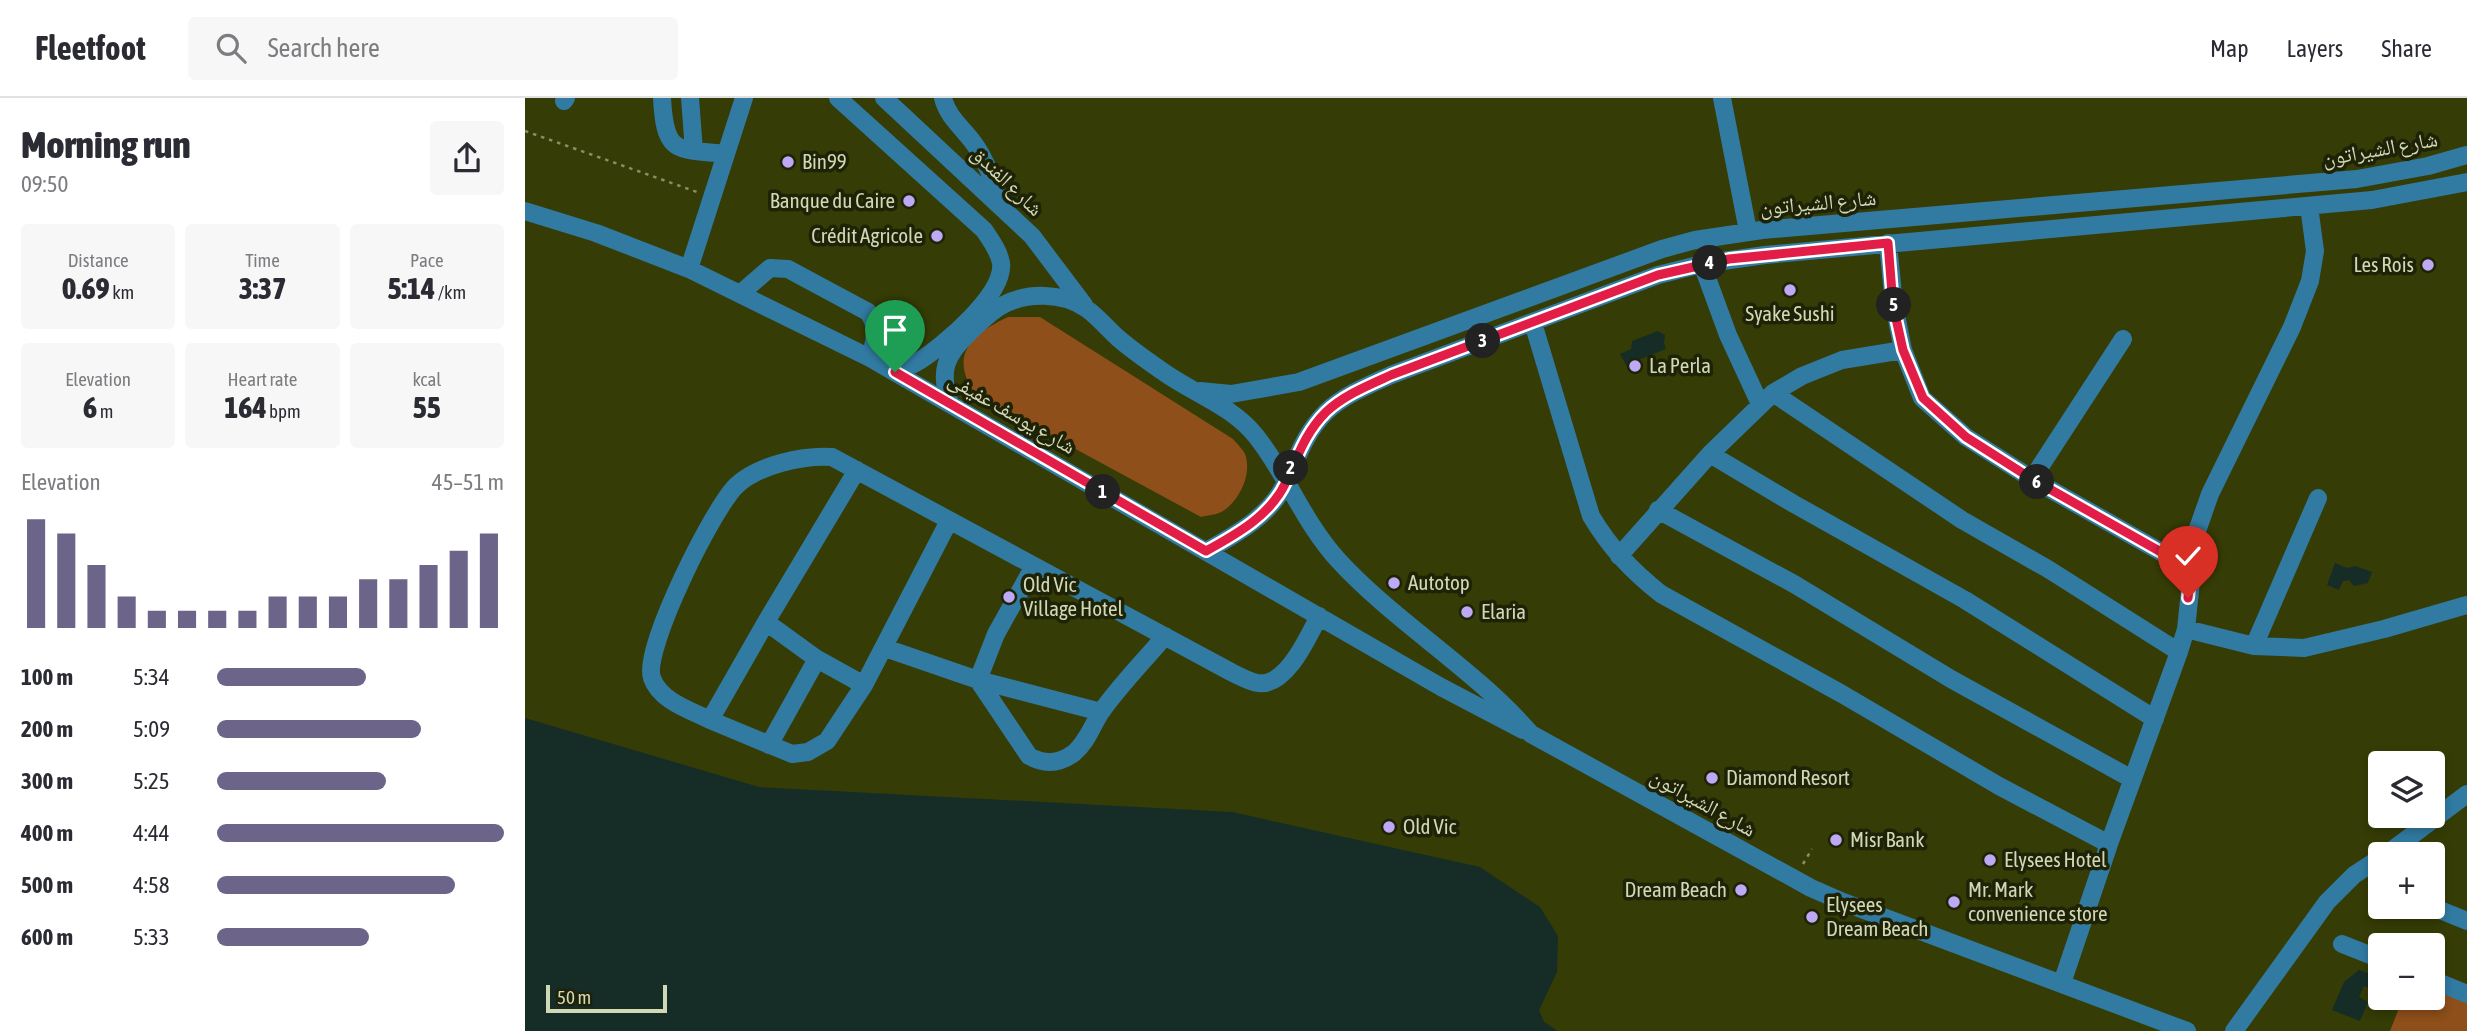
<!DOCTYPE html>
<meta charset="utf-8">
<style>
:root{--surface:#fff;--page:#f7f7f7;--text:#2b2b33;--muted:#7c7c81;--line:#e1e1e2;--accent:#6d648a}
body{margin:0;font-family:"Asap Condensed","Noto Naskh Arabic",sans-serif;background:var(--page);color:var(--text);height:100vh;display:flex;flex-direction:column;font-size:26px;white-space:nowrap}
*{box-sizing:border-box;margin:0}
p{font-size:23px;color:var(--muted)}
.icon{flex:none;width:38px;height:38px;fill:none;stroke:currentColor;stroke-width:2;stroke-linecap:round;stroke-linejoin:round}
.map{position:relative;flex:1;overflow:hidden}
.side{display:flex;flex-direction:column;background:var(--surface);width:525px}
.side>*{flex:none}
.controls{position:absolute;left:1843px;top:653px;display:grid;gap:14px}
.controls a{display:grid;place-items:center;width:77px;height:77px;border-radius:7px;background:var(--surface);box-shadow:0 4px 10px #0003;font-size:35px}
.scale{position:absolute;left:21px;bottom:18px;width:121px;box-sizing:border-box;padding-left:7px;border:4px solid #d1d8b6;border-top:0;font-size:19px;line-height:24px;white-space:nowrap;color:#d1d8b6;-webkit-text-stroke:5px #1e2206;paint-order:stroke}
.pin{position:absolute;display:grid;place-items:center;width:60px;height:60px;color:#fff;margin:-72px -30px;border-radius:50% 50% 50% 0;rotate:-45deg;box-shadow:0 0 7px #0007}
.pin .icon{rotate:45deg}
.km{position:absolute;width:35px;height:35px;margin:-18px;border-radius:50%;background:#222;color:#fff;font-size:19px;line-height:35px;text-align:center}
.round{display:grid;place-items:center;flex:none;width:74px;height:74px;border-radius:7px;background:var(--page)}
.overview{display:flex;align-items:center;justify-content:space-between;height:119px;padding:0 21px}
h1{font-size:38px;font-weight:800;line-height:52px}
.stats{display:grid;grid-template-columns:repeat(3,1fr);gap:10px;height:119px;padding:7px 21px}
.stats div{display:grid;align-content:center;border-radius:7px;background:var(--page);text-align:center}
.stats b{font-size:30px;font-weight:800}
.stats small{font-size:19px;font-weight:400}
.stats p{font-size:19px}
.chart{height:196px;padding:14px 21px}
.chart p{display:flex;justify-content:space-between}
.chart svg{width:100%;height:126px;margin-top:7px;stroke:var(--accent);stroke-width:6}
ul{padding:0 21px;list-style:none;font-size:23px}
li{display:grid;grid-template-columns:112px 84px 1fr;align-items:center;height:52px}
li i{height:18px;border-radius:9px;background:var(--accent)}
header{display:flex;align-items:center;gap:42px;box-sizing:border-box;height:98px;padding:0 35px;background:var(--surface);border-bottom:2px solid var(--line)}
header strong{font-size:33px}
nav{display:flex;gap:38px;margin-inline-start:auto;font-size:24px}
.search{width:490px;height:63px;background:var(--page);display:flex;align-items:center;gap:18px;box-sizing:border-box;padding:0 24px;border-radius:7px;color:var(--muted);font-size:26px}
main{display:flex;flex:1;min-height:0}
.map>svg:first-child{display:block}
.green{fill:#8e4f1a}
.water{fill:#162d27}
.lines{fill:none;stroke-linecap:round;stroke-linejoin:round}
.path{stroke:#888f63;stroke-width:2.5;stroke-dasharray:3.5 5;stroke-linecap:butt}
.minor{stroke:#317aa2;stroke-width:18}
.route-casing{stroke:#fff;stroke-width:14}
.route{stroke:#e11d48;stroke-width:9}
.poi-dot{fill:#bea9f5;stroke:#1e2206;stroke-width:2.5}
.labels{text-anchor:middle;stroke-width:7;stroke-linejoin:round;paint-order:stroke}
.street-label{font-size:21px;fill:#d1d8b6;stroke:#1e2206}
.poi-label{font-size:21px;fill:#d1d8b6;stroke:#1e2206;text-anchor:start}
</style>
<header>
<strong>Fleetfoot</strong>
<div class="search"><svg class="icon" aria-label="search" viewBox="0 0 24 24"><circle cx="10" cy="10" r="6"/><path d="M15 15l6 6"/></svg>Search here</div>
<nav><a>Map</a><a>Layers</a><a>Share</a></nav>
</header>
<main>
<section class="side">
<div class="overview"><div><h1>Morning run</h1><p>09:50</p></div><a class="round"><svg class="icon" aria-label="share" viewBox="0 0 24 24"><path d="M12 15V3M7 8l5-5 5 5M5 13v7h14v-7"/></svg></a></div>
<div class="stats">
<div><p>Distance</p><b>0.69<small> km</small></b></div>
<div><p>Time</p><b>3:37</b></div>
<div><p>Pace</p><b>5:14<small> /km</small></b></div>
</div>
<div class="stats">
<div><p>Elevation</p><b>6<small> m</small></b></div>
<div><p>Heart rate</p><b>164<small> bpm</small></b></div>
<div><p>kcal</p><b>55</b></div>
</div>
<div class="chart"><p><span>Elevation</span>45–51 m</p>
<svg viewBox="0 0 160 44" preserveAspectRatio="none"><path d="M5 44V6M15 44V11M25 44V22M35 44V33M45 44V38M55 44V38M65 44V38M75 44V38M85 44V33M95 44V33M105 44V33M115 44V27M125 44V27M135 44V22M145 44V17M155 44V11"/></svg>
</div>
<ul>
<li><b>100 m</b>5:34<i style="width:52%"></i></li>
<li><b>200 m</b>5:09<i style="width:71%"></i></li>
<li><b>300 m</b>5:25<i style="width:59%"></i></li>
<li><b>400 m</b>4:44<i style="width:100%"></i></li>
<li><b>500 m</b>4:58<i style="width:83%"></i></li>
<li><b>600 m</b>5:33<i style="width:53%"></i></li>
</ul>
</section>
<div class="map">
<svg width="1942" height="933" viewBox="0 0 1942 933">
<rect width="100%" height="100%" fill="#363c05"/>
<!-- green -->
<path class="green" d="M483,219H515L708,341C712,346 720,353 721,359C726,378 714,403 698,413C692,417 684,417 676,419L451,297C423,258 446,236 483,219Z
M1908,888L1942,901V933H1865L1878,900H1908Z"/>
<!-- water -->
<path class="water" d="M1133,233L1140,237L1139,245L1141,251L1101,267L1095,256L1106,251L1107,243Z
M1810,465L1822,470L1830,468L1847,474L1843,485L1829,488L1824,482L1818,483L1814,492L1802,487Z
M0,620L234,689L707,714L955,769L1015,809L1033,838L1032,874L1014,912L1019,924L1033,933H0Z
M1834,872L1852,878L1848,892L1839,888L1834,899L1843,904L1835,923L1807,912L1819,884Z"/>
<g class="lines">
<!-- path -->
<path class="path" d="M0,33L172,94
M1278,766L1287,751"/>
<!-- minor -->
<path class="minor" d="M137,0C140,56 150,51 201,56
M165,0L169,53
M313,0L459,132C465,141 474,153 476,165C480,196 418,248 394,263C387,268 378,271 370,274
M359,0L507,138L559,207
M418,0C423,21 441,32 452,50C463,67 470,87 477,105
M1197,0L1223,133
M39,3L41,0
M0,113L71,135L164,171L345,260L916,589L998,632
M1363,145L1369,207L1378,252L1397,300L1441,339L1507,381L1666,471
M1177,166L1203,237L1235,306
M164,171L219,0
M216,195L245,170L263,171L343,214C354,230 350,242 345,260
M1008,225L1066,418C1085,450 1107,473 1136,496L1317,596L1474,688L1584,746
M675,293L706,296L774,284L1137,151L1170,142L1237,132L1832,81L1903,68L1942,57
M1248,295L1437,422L1523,471L1654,554
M425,305C414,274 420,257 444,235C454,225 464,215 476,208C501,194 538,194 562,211C573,219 583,231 593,240C608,253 624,264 640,275C670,296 707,308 731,338C762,377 779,425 813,462C872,526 949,570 1006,636L1286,790L1318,804L1662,933
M1185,356L1269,406L1440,502L1630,621
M332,372L241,524L185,622L267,656L283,654L302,643L339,587L424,423
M1507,381L1598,241
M1133,412L1269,486L1426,581L1607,681
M681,453C712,436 746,417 761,384C773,358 780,335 801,314C819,297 844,287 866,277L1133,177L1177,166L1240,157L1847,102L1942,84
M1094,458L1185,356L1248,295L1277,278L1317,262L1378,252
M241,524L292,561L339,587
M1661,531L1729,548L1779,550L1859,531L1942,507
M1729,548L1793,400
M360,550L453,582L576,614
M453,582L504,658C520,667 534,666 549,655C562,644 567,628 576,614C595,587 619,563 640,538
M453,582L471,536L509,468
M185,622C165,612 135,603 127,580C117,552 189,408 212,387C234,367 278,357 307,359L706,574C714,578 723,583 732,585C761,590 783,539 794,518
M244,647L292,561
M1862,756L1942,696
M1854,788H1855
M1905,808L1942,823
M1817,846L1855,861
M1908,882L1942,896
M1537,885L1584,746L1654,554L1661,531L1671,436L1685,396L1767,229L1785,183L1790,153L1784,108
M1709,933L1802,804L1829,777L1855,760"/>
</g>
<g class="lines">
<defs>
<path id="route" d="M370,274L681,453C712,436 746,417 761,384C773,358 780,335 801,314C819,297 844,287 866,277L1133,177L1204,161L1363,145L1368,207L1378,252L1398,300L1441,339L1507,381L1666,471L1663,500"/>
</defs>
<!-- route casing -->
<use href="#route" class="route-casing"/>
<!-- route -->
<use href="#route" class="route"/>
</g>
<!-- markers -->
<g class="poi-dot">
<circle cx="263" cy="64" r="7"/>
<circle cx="384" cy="103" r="7"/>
<circle cx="412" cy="138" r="7"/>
<circle cx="1903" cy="167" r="7"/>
<circle cx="1265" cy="192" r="7"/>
<circle cx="1110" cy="268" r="7"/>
<circle cx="869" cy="485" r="7"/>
<circle cx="484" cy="499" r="7"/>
<circle cx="942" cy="514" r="7"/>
<circle cx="1187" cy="680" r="7"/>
<circle cx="864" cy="729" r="7"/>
<circle cx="1311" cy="742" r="7"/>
<circle cx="1465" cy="762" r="7"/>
<circle cx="1216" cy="792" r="7"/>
<circle cx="1429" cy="804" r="7"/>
<circle cx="1287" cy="819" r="7"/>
</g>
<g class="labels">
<!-- street labels -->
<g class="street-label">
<text transform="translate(1855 51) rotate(-10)" y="7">شارع الشيراتون</text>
<text transform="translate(482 83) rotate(44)" y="7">شارع الفندق</text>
<text transform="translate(1293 105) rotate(-5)" y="7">شارع الشيراتون</text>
<text transform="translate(487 315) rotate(30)" y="7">شارع يوسف عفيفى</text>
<text transform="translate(1178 705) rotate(29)" y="7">شارع الشيراتون</text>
</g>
<!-- poi labels -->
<g class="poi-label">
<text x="277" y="71">Bin99</text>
<text x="370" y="110" text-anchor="end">Banque du Caire</text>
<text x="398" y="145" text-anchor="end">Crédit Agricole</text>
<text x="1889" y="174" text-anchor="end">Les Rois</text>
<text x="1265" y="223" text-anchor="middle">Syake Sushi</text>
<text x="1124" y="275">La Perla</text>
<text x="883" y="492">Autotop</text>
<text x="498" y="494">Old Vic<tspan x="498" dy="24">Village Hotel</tspan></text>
<text x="956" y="521">Elaria</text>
<text x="1201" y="687">Diamond Resort</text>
<text x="878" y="736">Old Vic</text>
<text x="1325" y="749">Misr Bank</text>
<text x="1479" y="769">Elysees Hotel</text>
<text x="1202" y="799" text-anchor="end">Dream Beach</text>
<text x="1443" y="799">Mr. Mark<tspan x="1443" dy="24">convenience store</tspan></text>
<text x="1301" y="814">Elysees<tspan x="1301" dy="24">Dream Beach</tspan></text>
</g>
</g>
</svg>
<div class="controls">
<a><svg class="icon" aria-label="layers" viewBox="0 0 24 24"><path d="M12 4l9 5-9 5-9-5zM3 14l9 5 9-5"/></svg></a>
<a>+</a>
<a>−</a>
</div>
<div class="scale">50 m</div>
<div class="pin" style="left:370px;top:274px;background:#1e9e55"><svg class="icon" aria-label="arrive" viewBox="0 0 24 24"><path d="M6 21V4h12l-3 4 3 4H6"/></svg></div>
<div class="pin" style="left:1663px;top:500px;background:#d93025"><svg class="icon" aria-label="check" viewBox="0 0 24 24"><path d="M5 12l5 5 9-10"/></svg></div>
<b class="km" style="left:578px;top:394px">1</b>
<b class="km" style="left:766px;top:370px">2</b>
<b class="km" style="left:958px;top:243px">3</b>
<b class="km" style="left:1185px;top:165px">4</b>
<b class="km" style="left:1369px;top:207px">5</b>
<b class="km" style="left:1512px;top:384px">6</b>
</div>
</main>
